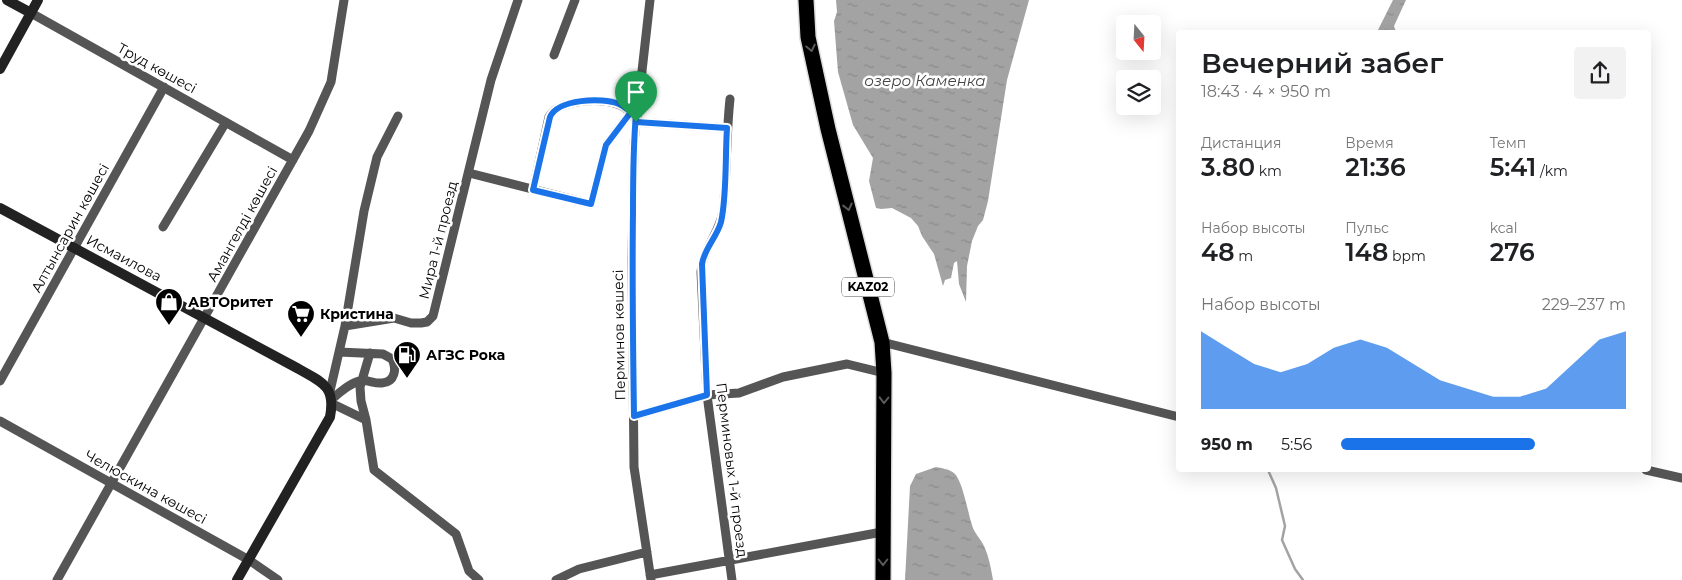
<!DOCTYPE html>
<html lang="ru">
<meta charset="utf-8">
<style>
:root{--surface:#fff;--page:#f2f2f2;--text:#202124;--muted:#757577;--accent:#1a73e8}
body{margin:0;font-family:Montserrat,sans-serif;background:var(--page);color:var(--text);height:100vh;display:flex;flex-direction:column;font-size:19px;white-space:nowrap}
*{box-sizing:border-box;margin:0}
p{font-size:16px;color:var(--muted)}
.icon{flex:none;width:28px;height:28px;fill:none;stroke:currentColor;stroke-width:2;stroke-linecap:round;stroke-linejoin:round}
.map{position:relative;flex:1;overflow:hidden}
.details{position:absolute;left:1176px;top:30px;width:475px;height:442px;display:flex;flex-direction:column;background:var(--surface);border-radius:5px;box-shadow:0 5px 20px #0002}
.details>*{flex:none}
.needle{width:32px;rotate:162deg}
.buttons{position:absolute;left:1116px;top:15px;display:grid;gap:10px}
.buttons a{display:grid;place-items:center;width:45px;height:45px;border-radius:5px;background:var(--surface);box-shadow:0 5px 20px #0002;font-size:25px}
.pin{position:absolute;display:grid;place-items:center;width:42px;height:42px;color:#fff;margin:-51px -21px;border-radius:50% 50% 50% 0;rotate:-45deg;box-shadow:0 0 5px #0007}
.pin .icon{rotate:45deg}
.round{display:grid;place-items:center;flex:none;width:52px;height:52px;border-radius:5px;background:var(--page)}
.headline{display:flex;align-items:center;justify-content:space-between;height:85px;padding:0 25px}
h1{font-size:28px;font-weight:600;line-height:38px}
.figures{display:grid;grid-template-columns:repeat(3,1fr);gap:8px;height:85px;padding:5px 25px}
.figures div{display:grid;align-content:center}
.figures b{font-size:25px;font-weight:600}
.figures small{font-size:14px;font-weight:400}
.figures p{font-size:14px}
.chart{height:140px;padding:10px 25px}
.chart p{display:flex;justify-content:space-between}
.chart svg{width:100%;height:90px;margin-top:5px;fill:var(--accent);opacity:.7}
ul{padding:0 25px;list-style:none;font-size:16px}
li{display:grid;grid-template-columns:80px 60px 1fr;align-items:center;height:38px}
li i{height:12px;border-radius:6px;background:var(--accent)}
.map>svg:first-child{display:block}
.water{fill:url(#water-ripples)}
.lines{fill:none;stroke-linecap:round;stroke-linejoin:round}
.stream{stroke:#a3a3a3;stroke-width:2.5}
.highway-casing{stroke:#dbdbdb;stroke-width:18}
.street{stroke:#555;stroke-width:9}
.secondary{stroke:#222;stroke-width:10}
.highway{stroke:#000;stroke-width:15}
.oneway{stroke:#595959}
.route-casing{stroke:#fff;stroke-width:10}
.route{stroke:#1a73e8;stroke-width:6}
.labels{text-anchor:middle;stroke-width:5;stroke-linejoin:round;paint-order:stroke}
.shield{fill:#fff;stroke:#4c4c4c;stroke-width:1}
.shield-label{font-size:12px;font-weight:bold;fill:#000}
.street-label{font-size:14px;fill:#000;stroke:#fff}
.poi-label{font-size:14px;font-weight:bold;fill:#000;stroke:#fff;text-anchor:start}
.water-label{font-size:15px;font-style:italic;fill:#444;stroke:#fff}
</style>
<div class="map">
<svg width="1682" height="580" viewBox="0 0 1682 580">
<defs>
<pattern id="water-ripples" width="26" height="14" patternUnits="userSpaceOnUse" patternTransform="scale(1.25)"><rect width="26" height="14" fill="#a3a3a3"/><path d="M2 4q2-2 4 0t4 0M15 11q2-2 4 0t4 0" fill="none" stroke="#8b8b8b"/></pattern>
</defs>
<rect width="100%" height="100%" fill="#fff"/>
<!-- water -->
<path class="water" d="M836,0H1029L1007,80L988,201L983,220L978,226L972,241L967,266L966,302L959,284L957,261L954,263L951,278L945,280L943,286L934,254L922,236L918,226L911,218L892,208L881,209L876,208L869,181L873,158L853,125L838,72L834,21L837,12Z
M1393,0H1406L1394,26L1396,32H1377Z
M936,467C941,468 949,469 954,473C963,481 968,514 972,525C974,533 981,539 984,546C989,557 991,568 993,580H905L910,486L916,474Z"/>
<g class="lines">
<!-- stream -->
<path class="stream" d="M1268,470L1276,488L1285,526L1282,540L1295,569L1303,580"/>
<defs>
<path id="highway" d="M806,0L808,37L828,129L882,342L884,373L883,580"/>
</defs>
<!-- highway casing -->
<use href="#highway" class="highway-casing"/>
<!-- street -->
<path class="street" d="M650,0L634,142L632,260L634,467L651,580
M31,13L293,160
M554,55L575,0
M730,99C726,136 727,174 723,211C720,233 702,249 701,272L707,395L732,580
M636,122L727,128
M469,173L591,204L606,145L631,112L636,113
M533,190L549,117C559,99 599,98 617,104C622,105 626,109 631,112
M163,227L226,122
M345,326L394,318L411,323H421L427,322L433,316L491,80L518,0
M882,342L1179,417
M0,381L164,87
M330,391L345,326L364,211L377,157L398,116
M332,399C340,392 349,384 359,381C367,379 374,384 382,383C395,382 397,369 392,359L383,354L339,352
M333,404L366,420L374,470L456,534L469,571L479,580
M634,416L707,395L739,393L783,377L847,364L884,373
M366,420L361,401L360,387L370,353
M0,421L188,526L249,560L278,580
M1646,470L1682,478
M650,575L882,532
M57,580L309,131L331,82L344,0
M556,580L579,569L647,552"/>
<!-- secondary -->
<path class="secondary" d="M7,0L31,13
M0,69L38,0
M0,208L297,368C322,382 336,386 330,417L237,580"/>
<!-- highway -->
<use href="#highway" class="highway"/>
</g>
<!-- one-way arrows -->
<defs><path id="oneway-chevron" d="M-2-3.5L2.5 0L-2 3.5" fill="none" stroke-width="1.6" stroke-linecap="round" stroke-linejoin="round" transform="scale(1.25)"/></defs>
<g class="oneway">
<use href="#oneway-chevron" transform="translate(811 48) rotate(78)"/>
<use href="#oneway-chevron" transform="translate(848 207) rotate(76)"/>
<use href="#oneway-chevron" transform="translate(884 400) rotate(91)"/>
<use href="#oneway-chevron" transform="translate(883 562) rotate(90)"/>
</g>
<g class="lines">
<defs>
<path id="route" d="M636,122V114L631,112L606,145L591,204L533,190L550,117C558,99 602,97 619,104C626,107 629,112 636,114C633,147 633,180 633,213C632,281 633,348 634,416L707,395L702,264C704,249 717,237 721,222C727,196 725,156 727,128L636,122"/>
</defs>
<!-- route casing -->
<use href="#route" class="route-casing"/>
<!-- route -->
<use href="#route" class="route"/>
</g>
<!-- icons -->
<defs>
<symbol id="shop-pin" viewBox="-11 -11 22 30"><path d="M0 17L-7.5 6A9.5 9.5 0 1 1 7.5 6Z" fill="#000" stroke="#fff"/><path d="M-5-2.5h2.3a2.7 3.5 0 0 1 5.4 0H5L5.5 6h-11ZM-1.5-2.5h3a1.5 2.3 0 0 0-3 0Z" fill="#fff"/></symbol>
<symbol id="supermarket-pin" viewBox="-11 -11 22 30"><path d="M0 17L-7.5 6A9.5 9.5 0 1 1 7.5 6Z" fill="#000" stroke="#fff"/><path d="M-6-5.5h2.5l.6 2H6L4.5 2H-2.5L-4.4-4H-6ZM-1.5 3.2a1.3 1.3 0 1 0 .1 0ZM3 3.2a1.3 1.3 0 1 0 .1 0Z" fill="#fff"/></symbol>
<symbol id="fuel-pin" viewBox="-11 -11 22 30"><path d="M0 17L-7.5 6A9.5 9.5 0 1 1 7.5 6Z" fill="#000" stroke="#fff"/><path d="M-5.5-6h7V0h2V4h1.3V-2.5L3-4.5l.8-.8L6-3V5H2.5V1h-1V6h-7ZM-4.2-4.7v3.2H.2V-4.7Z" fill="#fff"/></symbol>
</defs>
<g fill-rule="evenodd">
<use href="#shop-pin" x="153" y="286" width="32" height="43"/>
<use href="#supermarket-pin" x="285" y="298" width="32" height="43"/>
<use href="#fuel-pin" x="391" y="339" width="32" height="43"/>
</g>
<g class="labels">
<!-- shield labels -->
<rect class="shield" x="842" y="277.5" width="52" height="19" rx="4"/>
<g class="shield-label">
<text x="868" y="291">KAZ02</text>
</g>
<!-- street labels -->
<g class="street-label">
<text transform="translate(157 68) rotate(29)" y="5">Труд көшесі</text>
<text transform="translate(242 224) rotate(-61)" y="5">Амангелді көшесі</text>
<text transform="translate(70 228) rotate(-61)" y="5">Алтынсарин көшесі</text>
<text transform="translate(438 240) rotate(-76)" y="5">Мира 1-й проезд</text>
<text transform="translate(124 258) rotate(28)" y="5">Исмаилова</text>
<text transform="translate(619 335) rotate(-91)" y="5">Перминов көшесі</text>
<text transform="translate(732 470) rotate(83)" y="5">Перминовых 1-й проезд</text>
<text transform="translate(146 487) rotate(29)" y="5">Челюскина көшесі</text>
</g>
<!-- poi labels -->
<g class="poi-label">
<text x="188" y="307">АВТОритет</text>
<text x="320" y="319">Кристина</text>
<text x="426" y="360">АГЗС Рока</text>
</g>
<!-- water labels -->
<g class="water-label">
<text x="925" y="86">озеро Каменка</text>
</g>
</g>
</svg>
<div class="buttons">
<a><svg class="needle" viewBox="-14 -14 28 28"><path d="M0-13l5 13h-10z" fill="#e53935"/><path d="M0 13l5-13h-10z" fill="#757577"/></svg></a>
<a><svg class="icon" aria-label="layers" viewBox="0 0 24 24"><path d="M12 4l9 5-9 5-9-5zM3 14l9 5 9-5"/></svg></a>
</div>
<div class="pin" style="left:636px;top:122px;background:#1e9e55"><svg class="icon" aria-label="arrive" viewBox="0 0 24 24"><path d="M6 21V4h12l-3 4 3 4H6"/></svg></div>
<section class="details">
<div class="headline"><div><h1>Вечерний забег</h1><p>18:43 · 4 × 950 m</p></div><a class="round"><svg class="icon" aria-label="share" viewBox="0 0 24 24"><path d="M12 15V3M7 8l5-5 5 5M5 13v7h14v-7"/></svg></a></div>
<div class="figures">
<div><p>Дистанция</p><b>3.80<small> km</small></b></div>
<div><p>Время</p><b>21:36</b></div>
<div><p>Темп</p><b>5:41<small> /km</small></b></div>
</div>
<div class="figures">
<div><p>Набор высоты</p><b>48<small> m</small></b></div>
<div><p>Пульс</p><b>148<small> bpm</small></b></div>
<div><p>kcal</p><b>276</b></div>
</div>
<div class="chart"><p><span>Набор высоты</span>229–237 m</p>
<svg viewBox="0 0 160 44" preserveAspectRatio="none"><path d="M0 44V6L10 14L20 22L30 26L40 22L50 14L60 10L70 14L80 22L90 30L100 34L110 38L120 38L130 34L140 22L150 10L160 6V44z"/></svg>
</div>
<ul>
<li><b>950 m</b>5:56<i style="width:68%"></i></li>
</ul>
</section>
</div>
